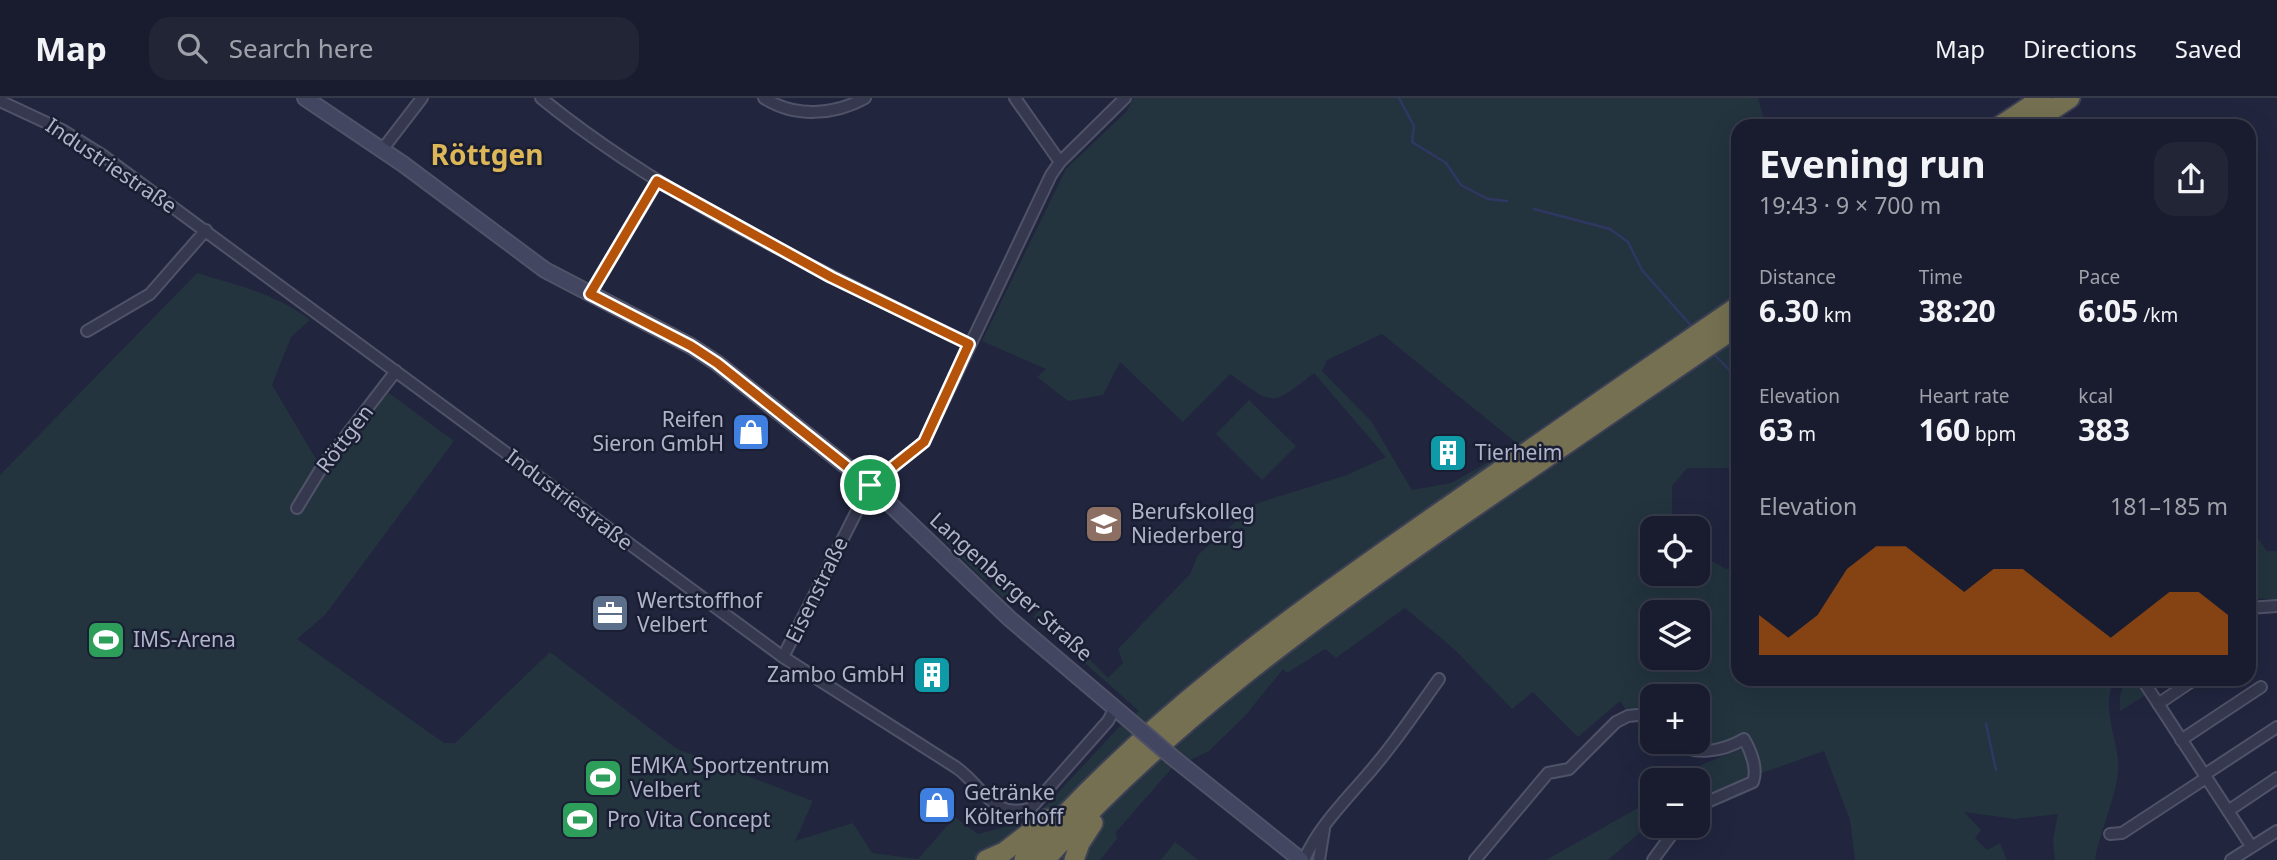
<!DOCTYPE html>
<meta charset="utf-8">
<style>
:root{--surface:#191c2e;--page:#222536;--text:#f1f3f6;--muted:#9fa1aa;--line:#373a4a;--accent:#b45309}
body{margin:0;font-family:"Noto Sans",sans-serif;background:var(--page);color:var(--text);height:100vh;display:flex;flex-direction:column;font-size:26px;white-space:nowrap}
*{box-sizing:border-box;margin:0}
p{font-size:23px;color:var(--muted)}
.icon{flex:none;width:38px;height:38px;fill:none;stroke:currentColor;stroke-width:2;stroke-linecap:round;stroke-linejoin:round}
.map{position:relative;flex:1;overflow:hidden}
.side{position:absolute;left:1731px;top:21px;width:525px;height:567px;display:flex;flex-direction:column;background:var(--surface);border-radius:21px;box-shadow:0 7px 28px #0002,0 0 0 2px var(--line)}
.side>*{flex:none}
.tools{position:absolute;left:1640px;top:418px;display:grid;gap:14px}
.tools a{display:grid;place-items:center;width:70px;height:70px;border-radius:14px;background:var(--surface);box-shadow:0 7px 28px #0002,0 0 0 2px var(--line);font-size:35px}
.pin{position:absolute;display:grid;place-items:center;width:60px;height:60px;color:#fff;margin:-30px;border:4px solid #fff;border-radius:50%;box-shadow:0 2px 7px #0007}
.round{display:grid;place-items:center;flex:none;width:74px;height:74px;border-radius:21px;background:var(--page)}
.head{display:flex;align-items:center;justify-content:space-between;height:119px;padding:0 28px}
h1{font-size:38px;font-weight:700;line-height:52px}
.metrics{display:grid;grid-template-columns:repeat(3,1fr);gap:10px;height:119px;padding:7px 28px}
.metrics div{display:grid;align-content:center}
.metrics b{font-size:30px;font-weight:700}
.metrics small{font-size:19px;font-weight:400}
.metrics p{font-size:19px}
.chart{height:196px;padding:14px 28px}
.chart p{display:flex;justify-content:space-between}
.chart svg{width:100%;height:126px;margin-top:7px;fill:var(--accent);opacity:.7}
header{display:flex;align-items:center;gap:42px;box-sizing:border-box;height:98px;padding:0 35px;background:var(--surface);border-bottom:2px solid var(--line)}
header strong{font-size:33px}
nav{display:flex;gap:38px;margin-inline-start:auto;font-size:24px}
.search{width:490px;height:63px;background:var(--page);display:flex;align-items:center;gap:18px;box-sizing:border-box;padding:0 24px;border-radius:21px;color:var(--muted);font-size:26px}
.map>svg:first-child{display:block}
.green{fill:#23343f;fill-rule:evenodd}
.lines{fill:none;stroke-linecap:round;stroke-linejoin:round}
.stream{stroke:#2f3762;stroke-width:2.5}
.minor-casing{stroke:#505368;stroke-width:14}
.secondary-casing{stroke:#505368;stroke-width:18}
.motorway-casing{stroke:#3d4055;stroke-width:23}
.minor{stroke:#35384e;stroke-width:10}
.secondary{stroke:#424661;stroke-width:14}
.motorway{stroke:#747051;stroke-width:19}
.secondary-bridge-casing{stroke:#505368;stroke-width:18;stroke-linecap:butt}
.secondary-bridge{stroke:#424661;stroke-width:14}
.route-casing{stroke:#fff;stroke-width:14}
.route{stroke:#b45309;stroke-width:9}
.labels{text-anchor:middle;stroke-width:5;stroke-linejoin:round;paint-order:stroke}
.street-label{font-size:21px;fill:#b0b3c9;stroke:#1a1e32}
.poi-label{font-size:21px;fill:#b0b3c9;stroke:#1a1e32;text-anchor:start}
.district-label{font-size:28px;font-weight:bold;fill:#ddb657;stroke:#1a1e32}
</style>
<header>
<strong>Map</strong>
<div class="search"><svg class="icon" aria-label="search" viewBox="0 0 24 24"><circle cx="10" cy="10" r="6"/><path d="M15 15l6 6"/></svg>Search here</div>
<nav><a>Map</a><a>Directions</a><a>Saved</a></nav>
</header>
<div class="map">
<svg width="2277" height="762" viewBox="0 0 2277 762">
<rect width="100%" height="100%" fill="#21253e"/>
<!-- green -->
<path class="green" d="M1133,0H1758L1766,28H1738V370H1687L1672,388V425L1675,430H1652V476H1698V456L1727,471L1738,472V581H2115C2101,608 2115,634 2118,661C2122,687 2099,734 2095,762H2055L2053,741L2058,716L2015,721L1964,714L1981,732L1975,740L1987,752L2000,745L2007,762H1855L1850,722L1824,653L1762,675L1746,685L1698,700V682H1673L1705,665L1753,647L1746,635C1724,652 1704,649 1678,644H1698V598H1652V616L1644,606L1627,614L1620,603L1578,639L1533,594L1512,611L1454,551L1405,510L1336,560L1325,551L1287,575L1283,571L1245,618L1209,653L1171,671L1116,734L1117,741L1100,762H0V377L197,175C237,187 276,196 310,222L291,239L272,287L316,361L389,295L454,343L325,517L297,541L444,645H455L550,554L677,651L813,703L795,743L853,725L872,755L918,761L955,719L978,736L1027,723L1041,713L1118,630L1139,613L1033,519L1040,512L1108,580L1123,565L1118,551L1190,476L1198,457L1255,406L1347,377L1386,359L1314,275C1270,310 1274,307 1230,276L1183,324L1120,264L1103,297L1068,303L1037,279L1046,271L982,243L1066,71L1127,13ZM1382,236L1519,347L1451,385L1412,392L1371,323L1322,273L1327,262ZM1652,514H1698V560H1652Z
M1249,302L1296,348L1262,382L1216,336Z
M925,423L943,432L990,478L985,483Z
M2249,428L2267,453H2277V502L2249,500Z
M1003,476L1021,494L1009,506L991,488Z
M2126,581H2136L2146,597L2120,613V598Z
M1652,702V724L1608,762H1546Z
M1175,744L1198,762H1161Z"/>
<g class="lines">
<!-- stream -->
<path class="stream" d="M1399,0L1414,28L1412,44L1446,65L1461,87L1488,101L1507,103
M1534,111L1610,131L1628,144L1642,172L1694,231
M1713,255L1738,281
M1986,626L1996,672"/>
<defs>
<path id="minor" d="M541,0C670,105 821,172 969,246
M764,0C795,20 834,17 865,0
M1015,0L1060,64
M0,3L62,32L102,57L783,559L957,670C984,690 995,723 1031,710L1108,623L1115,610
M382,52L422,0
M590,196L657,84
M87,233L150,196L206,132
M297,410L322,369L396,273
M2249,510L2277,508
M783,559L870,387L924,344L1051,77L1060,64L1125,0
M2142,581L2251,748
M2158,606L2195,581
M2181,642L2261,589
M1673,644C1695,658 1722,654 1744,641C1751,653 1758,671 1753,684L1698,708
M2204,677L2277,629
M2228,713L2277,680
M2110,736L2122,735L2206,680
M1304,762C1317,732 1340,708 1361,684C1390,652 1414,616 1439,581
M1319,762L1324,731
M1475,762L1548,675L1569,671L1616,624L1628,618L1647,616L1652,623
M1653,762L1678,728
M2231,762L2277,733"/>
<path id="secondary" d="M305,0L403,66L545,172L691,248L717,265L870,387L1010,521L1136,628
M1171,658L1301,762"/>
<path id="motorway" d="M2000,28L2042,0
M2028,28L2070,0
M986,762L1004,754L1047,721
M1024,762C1140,626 1287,521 1433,419C1534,349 1636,278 1738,208
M1045,762C1163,630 1306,526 1451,425C1546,359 1642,294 1738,228
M1074,762L1080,745L1093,725"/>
</defs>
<!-- minor casing -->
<use href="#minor" class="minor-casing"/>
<!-- secondary casing -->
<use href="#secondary" class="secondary-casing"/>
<!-- motorway casing -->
<use href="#motorway" class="motorway-casing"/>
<!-- minor -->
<use href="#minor" class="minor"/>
<!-- secondary -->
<use href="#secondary" class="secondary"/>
<!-- motorway -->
<use href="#motorway" class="motorway"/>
<defs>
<path id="secondary-bridge" d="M1136,628L1171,658"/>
</defs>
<!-- secondary-bridge casing -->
<use href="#secondary-bridge" class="secondary-bridge-casing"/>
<!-- secondary-bridge -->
<use href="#secondary-bridge" class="secondary-bridge"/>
</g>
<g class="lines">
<defs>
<path id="route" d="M657,83L831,179L969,246L924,344L870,387L717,265L691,248L590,196Z"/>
</defs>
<!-- route casing -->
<use href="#route" class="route-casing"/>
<!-- route -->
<use href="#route" class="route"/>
</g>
<!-- icons -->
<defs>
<symbol id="shop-square" viewBox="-11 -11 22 22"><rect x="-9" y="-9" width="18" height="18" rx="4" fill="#3f7fe0" stroke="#1a1e32"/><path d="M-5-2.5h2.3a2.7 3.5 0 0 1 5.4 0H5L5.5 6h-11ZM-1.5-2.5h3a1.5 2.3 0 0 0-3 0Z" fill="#fff"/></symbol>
<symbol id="building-square" viewBox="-11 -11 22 22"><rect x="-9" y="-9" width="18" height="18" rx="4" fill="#0f9aa8" stroke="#1a1e32"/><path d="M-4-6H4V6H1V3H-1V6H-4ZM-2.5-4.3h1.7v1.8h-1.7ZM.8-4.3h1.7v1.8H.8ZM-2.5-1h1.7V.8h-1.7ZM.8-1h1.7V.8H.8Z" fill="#fff"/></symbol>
<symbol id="school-square" viewBox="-11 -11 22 22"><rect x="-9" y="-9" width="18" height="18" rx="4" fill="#8d6e63" stroke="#1a1e32"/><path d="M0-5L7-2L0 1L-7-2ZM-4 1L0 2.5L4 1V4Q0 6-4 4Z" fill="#fff"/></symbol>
<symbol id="office-square" viewBox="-11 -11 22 22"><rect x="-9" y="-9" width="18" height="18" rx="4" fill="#5c6f8a" stroke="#1a1e32"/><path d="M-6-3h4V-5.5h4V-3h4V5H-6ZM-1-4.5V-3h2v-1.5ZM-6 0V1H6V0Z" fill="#fff"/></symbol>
<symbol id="stadium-square" viewBox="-11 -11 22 22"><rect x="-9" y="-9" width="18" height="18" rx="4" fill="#2e9e5b" stroke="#1a1e32"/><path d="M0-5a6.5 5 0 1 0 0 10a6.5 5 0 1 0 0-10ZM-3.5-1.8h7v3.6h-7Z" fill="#fff"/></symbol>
</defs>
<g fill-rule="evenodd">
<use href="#shop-square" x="729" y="312" width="44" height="44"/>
<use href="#building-square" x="1426" y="333" width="44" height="44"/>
<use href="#school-square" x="1082" y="404" width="44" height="44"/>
<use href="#office-square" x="588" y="493" width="44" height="44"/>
<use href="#stadium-square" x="84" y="520" width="44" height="44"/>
<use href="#building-square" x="910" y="555" width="44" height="44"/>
<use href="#stadium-square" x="581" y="658" width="44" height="44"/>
<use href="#shop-square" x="915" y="685" width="44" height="44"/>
<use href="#stadium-square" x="558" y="700" width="44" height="44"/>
</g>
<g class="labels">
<!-- street labels -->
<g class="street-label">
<text transform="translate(111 68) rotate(34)" y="7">Industriestraße</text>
<text transform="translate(345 341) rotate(-53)" y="7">Röttgen</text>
<text transform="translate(569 402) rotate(37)" y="7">Industriestraße</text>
<text transform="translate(1011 489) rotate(42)" y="7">Langenberger Straße</text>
<text transform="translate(817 492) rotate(-64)" y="7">Eisenstraße</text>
</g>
<!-- poi labels -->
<g class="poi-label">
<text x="724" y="329" text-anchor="end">Reifen<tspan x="724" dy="24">Sieron GmbH</tspan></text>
<text x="1475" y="362">Tierheim</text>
<text x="1131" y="421">Berufskolleg<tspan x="1131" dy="24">Niederberg</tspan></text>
<text x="637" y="510">Wertstoffhof<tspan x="637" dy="24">Velbert</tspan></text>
<text x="133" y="549">IMS-Arena</text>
<text x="905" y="584" text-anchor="end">Zambo GmbH</text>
<text x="630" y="675">EMKA Sportzentrum<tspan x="630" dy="24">Velbert</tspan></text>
<text x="964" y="702">Getränke<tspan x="964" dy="24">Költerhoff</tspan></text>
<text x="607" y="729">Pro Vita Concept</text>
</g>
<!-- district labels -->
<g class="district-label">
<text x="487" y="67">Röttgen</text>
</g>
</g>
</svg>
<div class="tools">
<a><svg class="icon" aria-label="locate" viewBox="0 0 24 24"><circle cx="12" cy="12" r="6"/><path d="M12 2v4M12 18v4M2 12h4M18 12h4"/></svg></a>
<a><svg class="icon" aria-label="layers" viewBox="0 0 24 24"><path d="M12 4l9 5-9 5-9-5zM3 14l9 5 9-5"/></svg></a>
<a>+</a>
<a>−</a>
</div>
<div class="pin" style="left:870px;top:387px;background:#1e9e55"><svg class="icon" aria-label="arrive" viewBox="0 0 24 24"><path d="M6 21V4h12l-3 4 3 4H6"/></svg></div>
<section class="side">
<div class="head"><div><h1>Evening run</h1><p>19:43 · 9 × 700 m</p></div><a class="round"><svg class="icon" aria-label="share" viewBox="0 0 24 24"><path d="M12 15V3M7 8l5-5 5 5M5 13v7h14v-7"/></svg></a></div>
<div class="metrics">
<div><p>Distance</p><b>6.30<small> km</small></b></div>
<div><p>Time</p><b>38:20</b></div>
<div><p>Pace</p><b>6:05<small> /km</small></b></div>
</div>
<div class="metrics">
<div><p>Elevation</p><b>63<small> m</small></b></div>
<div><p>Heart rate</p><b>160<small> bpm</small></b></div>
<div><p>kcal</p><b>383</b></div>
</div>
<div class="chart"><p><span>Elevation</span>181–185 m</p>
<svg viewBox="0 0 160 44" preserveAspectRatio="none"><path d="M0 44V30L10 38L20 30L30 14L40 6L50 6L60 14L70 22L80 14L90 14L100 22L110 30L120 38L130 30L140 22L150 22L160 30V44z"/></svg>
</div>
</section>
</div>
